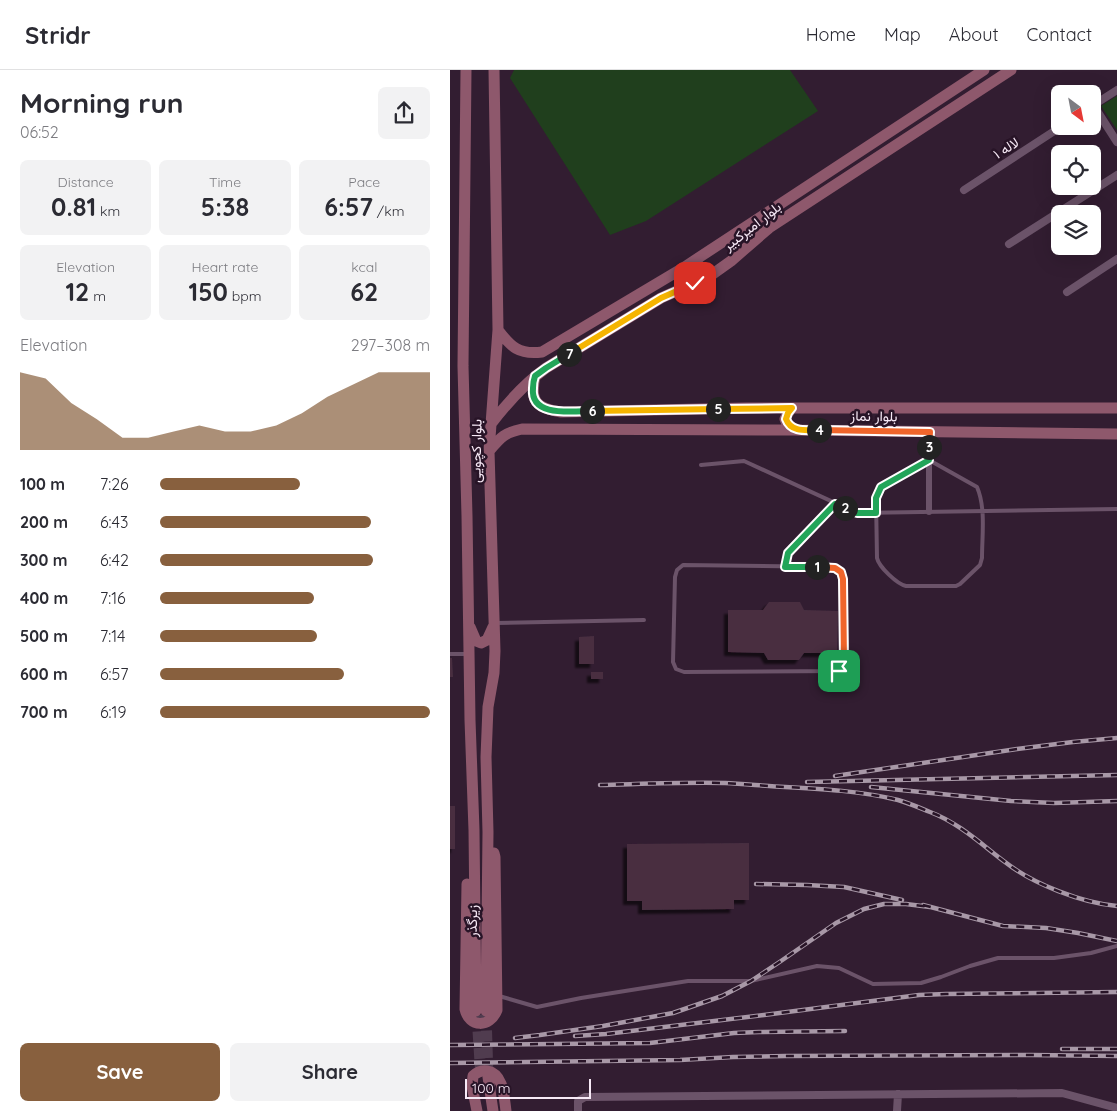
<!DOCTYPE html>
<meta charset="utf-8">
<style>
:root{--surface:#fff;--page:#f2f2f3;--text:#2b2b33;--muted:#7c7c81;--line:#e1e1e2;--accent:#88603e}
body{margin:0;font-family:Quicksand,Vazirmatn,sans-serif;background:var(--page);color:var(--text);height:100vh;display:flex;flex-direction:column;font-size:19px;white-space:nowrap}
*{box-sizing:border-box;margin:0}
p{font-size:16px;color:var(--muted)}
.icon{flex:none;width:28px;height:28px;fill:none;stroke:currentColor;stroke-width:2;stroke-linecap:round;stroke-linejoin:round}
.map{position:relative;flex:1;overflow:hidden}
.side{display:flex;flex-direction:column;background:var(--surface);width:450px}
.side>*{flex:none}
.needle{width:32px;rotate:148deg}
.fabs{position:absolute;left:601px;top:15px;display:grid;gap:10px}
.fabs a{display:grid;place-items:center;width:50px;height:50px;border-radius:8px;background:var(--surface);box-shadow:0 5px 20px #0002;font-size:25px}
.scale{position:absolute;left:15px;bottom:12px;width:126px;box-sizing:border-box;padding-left:5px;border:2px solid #f7e9f6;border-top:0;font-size:14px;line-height:18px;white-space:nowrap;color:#f7e9f6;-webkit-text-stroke:4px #281427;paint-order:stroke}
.pin{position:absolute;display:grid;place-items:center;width:42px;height:42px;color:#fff;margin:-21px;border-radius:10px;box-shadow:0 2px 8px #0006}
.km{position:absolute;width:25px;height:25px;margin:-12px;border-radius:50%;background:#222;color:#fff;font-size:14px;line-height:25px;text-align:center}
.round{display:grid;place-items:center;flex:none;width:52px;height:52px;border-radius:8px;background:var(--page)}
.summary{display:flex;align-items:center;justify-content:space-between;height:85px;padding:0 20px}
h1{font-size:28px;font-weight:700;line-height:38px}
.metrics{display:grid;grid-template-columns:repeat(3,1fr);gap:8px;height:85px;padding:5px 20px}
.metrics div{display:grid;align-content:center;border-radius:8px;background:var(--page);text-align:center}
.metrics b{font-size:25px;font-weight:700}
.metrics small{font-size:14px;font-weight:400}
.metrics p{font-size:14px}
.chart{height:140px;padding:10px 20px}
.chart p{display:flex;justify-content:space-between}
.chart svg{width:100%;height:90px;margin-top:5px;fill:var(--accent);opacity:.7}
.cta{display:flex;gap:10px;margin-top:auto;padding:10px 20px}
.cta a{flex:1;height:58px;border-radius:8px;background:var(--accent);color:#fff;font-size:20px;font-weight:700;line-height:58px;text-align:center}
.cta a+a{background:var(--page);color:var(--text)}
ul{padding:0 20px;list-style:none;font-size:16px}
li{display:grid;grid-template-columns:80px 60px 1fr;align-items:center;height:38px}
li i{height:12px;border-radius:6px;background:var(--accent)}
header{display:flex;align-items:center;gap:30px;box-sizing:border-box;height:70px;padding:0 25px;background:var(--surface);border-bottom:1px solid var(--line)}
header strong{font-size:24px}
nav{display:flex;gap:28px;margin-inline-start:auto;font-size:18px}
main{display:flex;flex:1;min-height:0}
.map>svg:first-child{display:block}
.green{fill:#203f1d}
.building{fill:#482f41;filter:url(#shadow)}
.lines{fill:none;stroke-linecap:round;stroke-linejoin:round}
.secondary-tunnel{stroke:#503c4f;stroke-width:11;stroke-dasharray:11 5.5;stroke-linecap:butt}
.service{stroke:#6b5369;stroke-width:4}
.pedestrian{stroke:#6b5369;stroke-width:6}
.minor{stroke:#6b5369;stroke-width:8}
.secondary{stroke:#8e586c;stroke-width:11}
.rail-casing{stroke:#a898a7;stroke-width:4.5}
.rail{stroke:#281427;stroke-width:2.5;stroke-dasharray:8;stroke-linecap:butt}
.split-1-casing{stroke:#fff;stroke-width:10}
.split-2-casing{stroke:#fff;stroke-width:10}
.split-3-casing{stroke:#fff;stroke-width:10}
.split-4-casing{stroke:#fff;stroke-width:10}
.split-5-casing{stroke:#fff;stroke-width:10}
.split-6-casing{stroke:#fff;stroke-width:10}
.split-7-casing{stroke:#fff;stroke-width:10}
.split-8-casing{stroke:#fff;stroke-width:10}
.split-1{stroke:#f0652b;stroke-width:6}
.split-2{stroke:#22a559;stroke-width:6}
.split-3{stroke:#22a559;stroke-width:6}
.split-4{stroke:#f0652b;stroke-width:6}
.split-5{stroke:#f5b400;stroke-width:6}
.split-6{stroke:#f5b400;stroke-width:6}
.split-7{stroke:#22a559;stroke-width:6}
.split-8{stroke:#f5b400;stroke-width:6}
.labels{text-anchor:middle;stroke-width:5;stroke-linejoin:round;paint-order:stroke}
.street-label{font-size:14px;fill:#f7e9f6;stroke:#281427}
</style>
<header>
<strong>Stridr</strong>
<nav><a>Home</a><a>Map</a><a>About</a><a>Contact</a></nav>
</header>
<main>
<section class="side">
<div class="summary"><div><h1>Morning run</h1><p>06:52</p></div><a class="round"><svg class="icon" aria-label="share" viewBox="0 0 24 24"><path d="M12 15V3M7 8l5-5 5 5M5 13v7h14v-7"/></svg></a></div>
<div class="metrics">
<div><p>Distance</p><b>0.81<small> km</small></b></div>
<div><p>Time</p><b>5:38</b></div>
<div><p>Pace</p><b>6:57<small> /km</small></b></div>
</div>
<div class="metrics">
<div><p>Elevation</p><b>12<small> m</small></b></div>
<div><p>Heart rate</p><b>150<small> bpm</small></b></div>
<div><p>kcal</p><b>62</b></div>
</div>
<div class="chart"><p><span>Elevation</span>297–308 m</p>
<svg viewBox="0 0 160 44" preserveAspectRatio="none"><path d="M0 44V6L10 9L20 21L30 29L40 38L50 38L60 35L70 32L80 35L90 35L100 32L110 26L120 18L130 12L140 6L150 6L160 6V44z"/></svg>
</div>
<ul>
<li><b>100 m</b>7:26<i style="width:52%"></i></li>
<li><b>200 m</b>6:43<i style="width:78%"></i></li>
<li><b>300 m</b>6:42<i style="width:79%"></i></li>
<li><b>400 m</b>7:16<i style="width:57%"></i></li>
<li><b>500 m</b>7:14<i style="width:58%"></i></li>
<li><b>600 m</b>6:57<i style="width:68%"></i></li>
<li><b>700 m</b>6:19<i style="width:100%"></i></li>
</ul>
<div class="cta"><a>Save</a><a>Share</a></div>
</section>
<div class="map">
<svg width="667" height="1041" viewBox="0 0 667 1041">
<defs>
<filter id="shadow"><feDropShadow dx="-4" dy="4" stdDeviation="1" flood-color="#0009"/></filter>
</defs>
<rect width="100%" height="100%" fill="#321d31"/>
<!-- green -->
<path class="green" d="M64,0H340L368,41L196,151L160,165L60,8Z
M667,26V60L651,36Z"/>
<!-- building -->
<path class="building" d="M319,532H350L354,540L388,541L387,583H354L349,590H318L314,583L278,582V540H313Z
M144,566V594H129V567Z
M0,588H2L3,607H0Z
M141,602H153V609H141Z
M0,736H5V779H0Z
M299,773V830H284V839L192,840V831H177V774Z"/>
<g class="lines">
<!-- secondary-tunnel -->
<path class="secondary-tunnel" d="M36,944L38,1007
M27,945L31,1008"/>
<!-- service -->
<path class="service" d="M479,390L527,417C536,438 532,465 532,488L530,495L510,514L506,516H456C447,514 429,497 427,488L426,428L431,417Z
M479,390L480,364
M251,395L294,391L407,443L667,439
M233,495L385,497L391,502L393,509L394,592L392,599L389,601L234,602L226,599L223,592L225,507L227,500Z
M335,497L338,483L385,433
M46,553L194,550
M0,584H17
M49,926L87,937L131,928L238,911H301L367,896L389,898L423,914L471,913L491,907L520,896L548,888H604L641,883L667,876"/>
<!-- pedestrian -->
<path class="pedestrian" d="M479,390V442"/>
<!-- minor -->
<path class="minor" d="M642,36L667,20
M644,36L667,72
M514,120L612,56
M559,174L667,105
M617,222L667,189
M128,1041V1031L135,1027L612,1023L667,1038
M447,1041L448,1024"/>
<!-- secondary -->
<path class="secondary" d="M16,0L13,296L17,446L20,650L24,760L26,941
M236,197L248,195L252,198V203L245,213
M48,260C61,277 69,285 92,282L233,198L534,0
M85,306C80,331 85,338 111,342L296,338H667
M342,338L338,343L335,349L337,354L346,360
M41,354C57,333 74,314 96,298L211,228L260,206L281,191L319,158L561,0
M39,381C51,367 54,363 72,359L346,360L667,364
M20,557L26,571L31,573L37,570L43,557
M17,814L15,939C19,958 40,958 47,940L45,787L44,783
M36,941L38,762L36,687L38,637L44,603L45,581L39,381L48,260L44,0
M38,1007L43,1041
M27,1041L22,1016L23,1006C27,1002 31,1000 37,1001C54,1004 54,1027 56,1041"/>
<defs>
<path id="rail" d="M385,706L567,679L623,672L667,668
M357,712L667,705
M150,715C191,714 233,712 275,713C295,714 315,716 335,717C373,719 411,721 448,730C459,733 470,738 480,742C509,753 531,774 555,792C583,814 632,833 667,836
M421,717L561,731L604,733L667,731
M306,814L357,815L394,817L452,830
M473,835L553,856L596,858L628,863L667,871
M125,966L156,964L314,945L469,925L496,924L667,922
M65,968L90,965L153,956L223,943L272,926L301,911L331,891L386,853L414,839L434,834H456L480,837
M0,975L200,973L284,963L309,962L395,961
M612,979H667
M0,993L230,990L283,987L335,986L581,985L667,986"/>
</defs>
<!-- rail casing -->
<use href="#rail" class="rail-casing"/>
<!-- rail -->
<use href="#rail" class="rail"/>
</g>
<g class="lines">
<defs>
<path id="split-1" d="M367,497L385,498L391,502L393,509L394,592L392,599L389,601"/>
<path id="split-2" d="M367,497H335L338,483L385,434L395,438"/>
<path id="split-3" d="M395,438L407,443H426V428L431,417L479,390V377"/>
<path id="split-4" d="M369,360L480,362L479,377"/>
<path id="split-5" d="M268,339L342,338L338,343L336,349C341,363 357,360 369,360"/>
<path id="split-6" d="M142,341L268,339"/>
<path id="split-7" d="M119,284L96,298L85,306C84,309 83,314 83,318C80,348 123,341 142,341"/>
<path id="split-8" d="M119,284L211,228L245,213"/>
</defs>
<!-- split-1 casing -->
<use href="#split-1" class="split-1-casing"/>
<!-- split-2 casing -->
<use href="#split-2" class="split-2-casing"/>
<!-- split-3 casing -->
<use href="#split-3" class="split-3-casing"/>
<!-- split-4 casing -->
<use href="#split-4" class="split-4-casing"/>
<!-- split-5 casing -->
<use href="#split-5" class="split-5-casing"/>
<!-- split-6 casing -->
<use href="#split-6" class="split-6-casing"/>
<!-- split-7 casing -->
<use href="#split-7" class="split-7-casing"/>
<!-- split-8 casing -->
<use href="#split-8" class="split-8-casing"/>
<!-- split-1 -->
<use href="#split-1" class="split-1"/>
<!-- split-2 -->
<use href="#split-2" class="split-2"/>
<!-- split-3 -->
<use href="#split-3" class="split-3"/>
<!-- split-4 -->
<use href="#split-4" class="split-4"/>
<!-- split-5 -->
<use href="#split-5" class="split-5"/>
<!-- split-6 -->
<use href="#split-6" class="split-6"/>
<!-- split-7 -->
<use href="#split-7" class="split-7"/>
<!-- split-8 -->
<use href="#split-8" class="split-8"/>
</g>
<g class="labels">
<!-- street labels -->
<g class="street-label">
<text transform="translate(556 78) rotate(-33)" y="5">لاله ۱</text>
<text transform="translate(302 156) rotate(-38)" y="5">بلوار امیرکبیر</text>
<text transform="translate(424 346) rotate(1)" y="5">بلوار نماز</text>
<text transform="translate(26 381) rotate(-89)" y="5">بلوار کچویی</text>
<text transform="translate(22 851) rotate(-89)" y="5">زیرگذر</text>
</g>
</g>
</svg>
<div class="fabs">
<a><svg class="needle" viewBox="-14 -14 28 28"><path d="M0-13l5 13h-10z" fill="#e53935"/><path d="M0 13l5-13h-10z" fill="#7c7c81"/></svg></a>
<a><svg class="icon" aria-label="locate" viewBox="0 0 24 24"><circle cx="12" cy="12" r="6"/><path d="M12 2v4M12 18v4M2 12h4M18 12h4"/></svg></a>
<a><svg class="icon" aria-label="layers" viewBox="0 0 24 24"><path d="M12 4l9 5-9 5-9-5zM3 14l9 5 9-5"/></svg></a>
</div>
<div class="scale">100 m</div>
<div class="pin" style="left:389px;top:601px;background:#1e9e55"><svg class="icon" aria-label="arrive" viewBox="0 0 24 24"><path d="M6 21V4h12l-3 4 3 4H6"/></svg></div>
<div class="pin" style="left:245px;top:213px;background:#d93025"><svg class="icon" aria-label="check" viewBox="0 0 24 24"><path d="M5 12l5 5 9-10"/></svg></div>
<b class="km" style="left:367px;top:497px">1</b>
<b class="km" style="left:395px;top:438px">2</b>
<b class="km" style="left:479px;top:377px">3</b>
<b class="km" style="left:369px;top:360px">4</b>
<b class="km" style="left:268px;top:339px">5</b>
<b class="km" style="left:142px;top:341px">6</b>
<b class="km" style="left:119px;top:284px">7</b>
</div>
</main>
